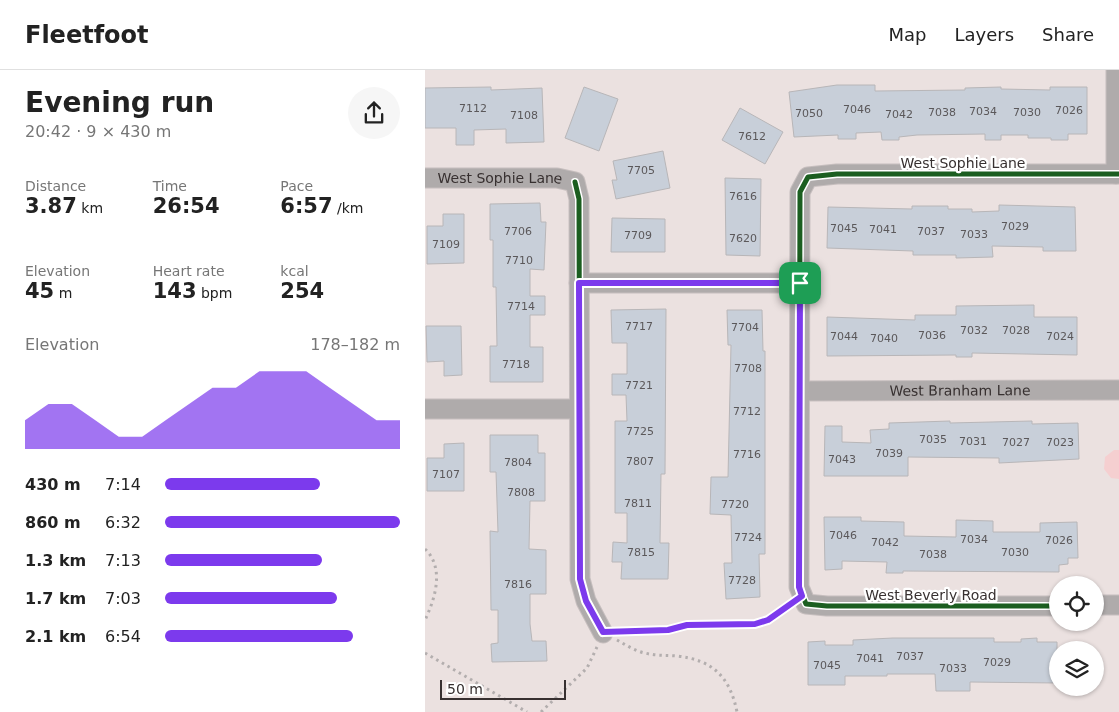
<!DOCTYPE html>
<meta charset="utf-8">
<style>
:root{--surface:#fff;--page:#f6f6f6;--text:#222;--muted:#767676;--line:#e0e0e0;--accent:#7c3aed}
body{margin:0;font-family:"DejaVu Sans",sans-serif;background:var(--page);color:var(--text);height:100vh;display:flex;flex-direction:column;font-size:19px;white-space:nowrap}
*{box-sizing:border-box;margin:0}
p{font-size:16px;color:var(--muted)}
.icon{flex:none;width:28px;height:28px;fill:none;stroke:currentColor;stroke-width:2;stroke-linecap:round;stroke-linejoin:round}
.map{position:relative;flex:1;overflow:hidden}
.panel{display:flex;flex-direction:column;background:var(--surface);width:425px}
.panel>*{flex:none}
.buttons{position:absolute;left:624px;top:506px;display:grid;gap:10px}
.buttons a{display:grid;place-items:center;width:55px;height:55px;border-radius:50%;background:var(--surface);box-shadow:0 1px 4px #0004;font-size:25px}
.scale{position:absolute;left:15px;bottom:12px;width:126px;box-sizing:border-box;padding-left:5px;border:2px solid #373030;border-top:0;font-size:14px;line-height:18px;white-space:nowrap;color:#373030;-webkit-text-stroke:4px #fff;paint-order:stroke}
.pin{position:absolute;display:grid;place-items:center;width:42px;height:42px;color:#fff;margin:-21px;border-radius:10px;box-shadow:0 2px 8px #0006}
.round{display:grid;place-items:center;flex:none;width:52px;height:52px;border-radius:26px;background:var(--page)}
.overview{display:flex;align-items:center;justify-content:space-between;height:85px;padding:0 25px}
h1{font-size:28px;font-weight:700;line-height:38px}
.figures{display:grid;grid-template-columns:repeat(3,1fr);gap:8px;height:85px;padding:5px 25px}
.figures div{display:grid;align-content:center}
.figures b{font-size:21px;font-weight:700}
.figures small{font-size:14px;font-weight:400}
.figures p{font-size:14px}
.chart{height:140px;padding:10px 25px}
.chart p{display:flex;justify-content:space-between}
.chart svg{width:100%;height:90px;margin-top:5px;fill:var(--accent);opacity:.7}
ul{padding:0 25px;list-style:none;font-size:16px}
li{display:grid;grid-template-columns:80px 60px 1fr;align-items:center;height:38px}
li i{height:12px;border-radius:6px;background:var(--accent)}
header{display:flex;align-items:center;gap:30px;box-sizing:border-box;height:70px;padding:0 25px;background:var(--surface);border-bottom:1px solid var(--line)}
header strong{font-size:24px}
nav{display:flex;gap:28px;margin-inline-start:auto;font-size:18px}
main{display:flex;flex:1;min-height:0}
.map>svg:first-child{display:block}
.green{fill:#f5cfd0}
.building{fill:#c8cfd9;stroke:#b8b6b8}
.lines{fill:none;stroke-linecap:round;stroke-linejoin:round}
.minor-casing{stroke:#c6bebe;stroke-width:21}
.path{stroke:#b3aeae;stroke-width:3;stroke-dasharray:2.5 4;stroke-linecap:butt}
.minor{stroke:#afabab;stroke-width:19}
.cycleway-casing{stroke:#fff;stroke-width:8}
.cycleway{stroke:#1b5e20;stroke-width:5}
.route-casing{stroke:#fff;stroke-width:10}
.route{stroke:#7c3aed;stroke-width:6}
.labels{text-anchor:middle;stroke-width:4.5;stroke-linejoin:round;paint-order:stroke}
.number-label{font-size:11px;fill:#5b585a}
.street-label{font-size:14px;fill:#373030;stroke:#fff}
</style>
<header>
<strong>Fleetfoot</strong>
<nav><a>Map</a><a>Layers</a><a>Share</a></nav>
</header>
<main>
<section class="panel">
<div class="overview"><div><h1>Evening run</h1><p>20:42 · 9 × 430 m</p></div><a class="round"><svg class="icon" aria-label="share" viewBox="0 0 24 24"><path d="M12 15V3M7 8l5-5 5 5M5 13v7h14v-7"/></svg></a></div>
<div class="figures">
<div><p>Distance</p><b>3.87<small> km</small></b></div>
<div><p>Time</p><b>26:54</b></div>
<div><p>Pace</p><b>6:57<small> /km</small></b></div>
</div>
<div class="figures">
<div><p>Elevation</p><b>45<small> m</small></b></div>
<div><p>Heart rate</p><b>143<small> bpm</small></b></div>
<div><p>kcal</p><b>254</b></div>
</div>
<div class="chart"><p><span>Elevation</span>178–182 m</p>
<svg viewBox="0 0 160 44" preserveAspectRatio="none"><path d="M0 44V30L10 22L20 22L30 30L40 38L50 38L60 30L70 22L80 14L90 14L100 6L110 6L120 6L130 14L140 22L150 30L160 30V44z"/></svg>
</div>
<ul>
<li><b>430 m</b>7:14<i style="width:66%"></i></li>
<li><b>860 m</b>6:32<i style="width:100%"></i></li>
<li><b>1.3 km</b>7:13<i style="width:67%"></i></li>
<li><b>1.7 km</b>7:03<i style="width:73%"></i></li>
<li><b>2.1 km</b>6:54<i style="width:80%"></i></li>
</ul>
</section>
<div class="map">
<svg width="694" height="642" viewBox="0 0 694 642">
<rect width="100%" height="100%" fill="#ebe1e0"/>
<!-- green -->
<path class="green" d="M689,380H694V409L686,408L679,399L680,387Z"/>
<!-- building -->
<path class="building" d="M412,15H450V21L540,20V18L576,17V19L625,20V17H662V64H643V70H626V68H603V65H576V70H560V64L492,65L474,67V70H457L456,62L431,63V69H413V65L369,67L364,22Z
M66,17V20L117,18L119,72L81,73V59L49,60V75H31V58H0V18Z
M159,17L193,29L174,81L140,68Z
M315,38L358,62L340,94L297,70Z
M238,81L245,118L191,129L187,110H192L188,91Z
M300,108L336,109L335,186L301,185Z
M115,133L116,152H121L119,200L105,199V226H120V245H105V277H118V312H65V276H72L71,217H68V170H65V134Z
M574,135L650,137L651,181H618V177L567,176L568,187L531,188V185H488V181L402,178L403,137L487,139V136H523V139H547V142L574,141Z
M18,144H39V193L2,194V156H18Z
M187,148L240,149V182H186Z
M609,235V247H652V285L547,283V287H531V285L402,286V247L490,250V245H531V236Z
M241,239L240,404H236L235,473H244L243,509H196L197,492H187L188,472L202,473V443H190V351H202L201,325H187V304H202V273H187L186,240Z
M302,240H337L338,281H340V484H334L335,527L301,529L299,493H307L306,445L285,444L286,407H303L306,275H303Z
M1,256H36L37,305L19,306V291L2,292Z
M525,351V353L607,351V354L653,353L654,389L574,393V388L483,387V406H399L400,356H417V372L446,373L445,360L464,359V353Z
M65,365H113V383H120V431H105L104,479L121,480V524H105V554L107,571H121L122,591L67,592L66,574L73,573V540H66L65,461L73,462L71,402H65Z
M39,373V421H2V388H19V374Z
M399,447H436V451L479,452V466L531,467V450L568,451V462H615V453L652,452L653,488H643V494L634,495V502L478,501V503H461L462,492L417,491V499L400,500Z
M468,568H569V572H596V569L612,568V572H632V613L545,612V621H511L510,604H462V606H420V615H383V572L400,571V575H428V570Z"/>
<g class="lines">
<defs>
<g id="minor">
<path d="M691,0V104"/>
<path id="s1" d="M0,108H132L150,112L154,129L155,509L161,531L178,563"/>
<path d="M154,213H375"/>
<path id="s2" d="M375,321L694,320"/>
<path d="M0,339H154"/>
<path d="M670,535H694"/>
<path d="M632,536H402L381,534L374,517L375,122L383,107L412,104H694"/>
</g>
</defs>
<!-- minor casing -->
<use href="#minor" class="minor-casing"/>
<!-- path -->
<path class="path" d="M0,479C20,498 10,529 0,550
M195,561L243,560L262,555L330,554L343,550L365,535
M192,570C201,575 210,581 220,583C231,586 241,585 252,586C288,590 305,607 312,642
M0,583L102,642
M116,642L162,598L172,577"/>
<!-- minor -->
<use href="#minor" class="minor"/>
<defs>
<path id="cycleway" d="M150,112L154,129L155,509L161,531L178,563
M632,536H402L381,534L374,517L375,122L383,107L412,104H694"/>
</defs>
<!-- cycleway casing -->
<use href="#cycleway" class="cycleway-casing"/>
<!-- cycleway -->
<use href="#cycleway" class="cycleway"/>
</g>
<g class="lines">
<defs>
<path id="route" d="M154,213H375L374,517L377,526L343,550L330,554L262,555L243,560L178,562L161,531L155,509Z"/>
</defs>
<!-- route casing -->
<use href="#route" class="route-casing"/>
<!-- route -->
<use href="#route" class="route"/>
</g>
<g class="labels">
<!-- number labels -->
<g class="number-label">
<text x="48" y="42">7112</text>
<text x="432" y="43">7046</text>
<text x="644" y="44">7026</text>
<text x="558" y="45">7034</text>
<text x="517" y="46">7038</text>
<text x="602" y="46">7030</text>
<text x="384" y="47">7050</text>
<text x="474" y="48">7042</text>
<text x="99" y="49">7108</text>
<text x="327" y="70">7612</text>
<text x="216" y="104">7705</text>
<text x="318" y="130">7616</text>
<text x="590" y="160">7029</text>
<text x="419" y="162">7045</text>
<text x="458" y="163">7041</text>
<text x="93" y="165">7706</text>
<text x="506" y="165">7037</text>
<text x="549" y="168">7033</text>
<text x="213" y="169">7709</text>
<text x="318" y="172">7620</text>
<text x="21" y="178">7109</text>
<text x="94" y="194">7710</text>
<text x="96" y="240">7714</text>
<text x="214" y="260">7717</text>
<text x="320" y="261">7704</text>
<text x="549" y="264">7032</text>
<text x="591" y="264">7028</text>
<text x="507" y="269">7036</text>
<text x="419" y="270">7044</text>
<text x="635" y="270">7024</text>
<text x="459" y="272">7040</text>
<text x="91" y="298">7718</text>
<text x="323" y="302">7708</text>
<text x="214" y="319">7721</text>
<text x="322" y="345">7712</text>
<text x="215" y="365">7725</text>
<text x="508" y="373">7035</text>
<text x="548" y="375">7031</text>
<text x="591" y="376">7027</text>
<text x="635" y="376">7023</text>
<text x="464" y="387">7039</text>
<text x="322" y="388">7716</text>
<text x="417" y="393">7043</text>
<text x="215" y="395">7807</text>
<text x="93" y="396">7804</text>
<text x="21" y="408">7107</text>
<text x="96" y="426">7808</text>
<text x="213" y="437">7811</text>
<text x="310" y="438">7720</text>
<text x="418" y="469">7046</text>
<text x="323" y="471">7724</text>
<text x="549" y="473">7034</text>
<text x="634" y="474">7026</text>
<text x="460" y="476">7042</text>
<text x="216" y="486">7815</text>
<text x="590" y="486">7030</text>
<text x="508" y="488">7038</text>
<text x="317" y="514">7728</text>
<text x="93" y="518">7816</text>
<text x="485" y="590">7037</text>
<text x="445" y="592">7041</text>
<text x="572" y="596">7029</text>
<text x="402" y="599">7045</text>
<text x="528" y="602">7033</text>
</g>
<!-- street labels -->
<g class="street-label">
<text x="538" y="98">West Sophie Lane</text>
<text dy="5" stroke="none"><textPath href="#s1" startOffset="75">West Sophie Lane</textPath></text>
<text dy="5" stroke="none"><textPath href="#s2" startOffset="160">West Branham Lane</textPath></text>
<text x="506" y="530">West Beverly Road</text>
</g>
</g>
</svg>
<div class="buttons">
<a><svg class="icon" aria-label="locate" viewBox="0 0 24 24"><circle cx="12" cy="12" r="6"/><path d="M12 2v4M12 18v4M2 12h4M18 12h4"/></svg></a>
<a><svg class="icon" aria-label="layers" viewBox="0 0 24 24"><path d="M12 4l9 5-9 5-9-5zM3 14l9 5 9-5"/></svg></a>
</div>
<div class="scale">50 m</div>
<div class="pin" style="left:375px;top:213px;background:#1e9e55"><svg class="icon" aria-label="arrive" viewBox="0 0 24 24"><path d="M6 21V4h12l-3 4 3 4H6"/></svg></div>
</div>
</main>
